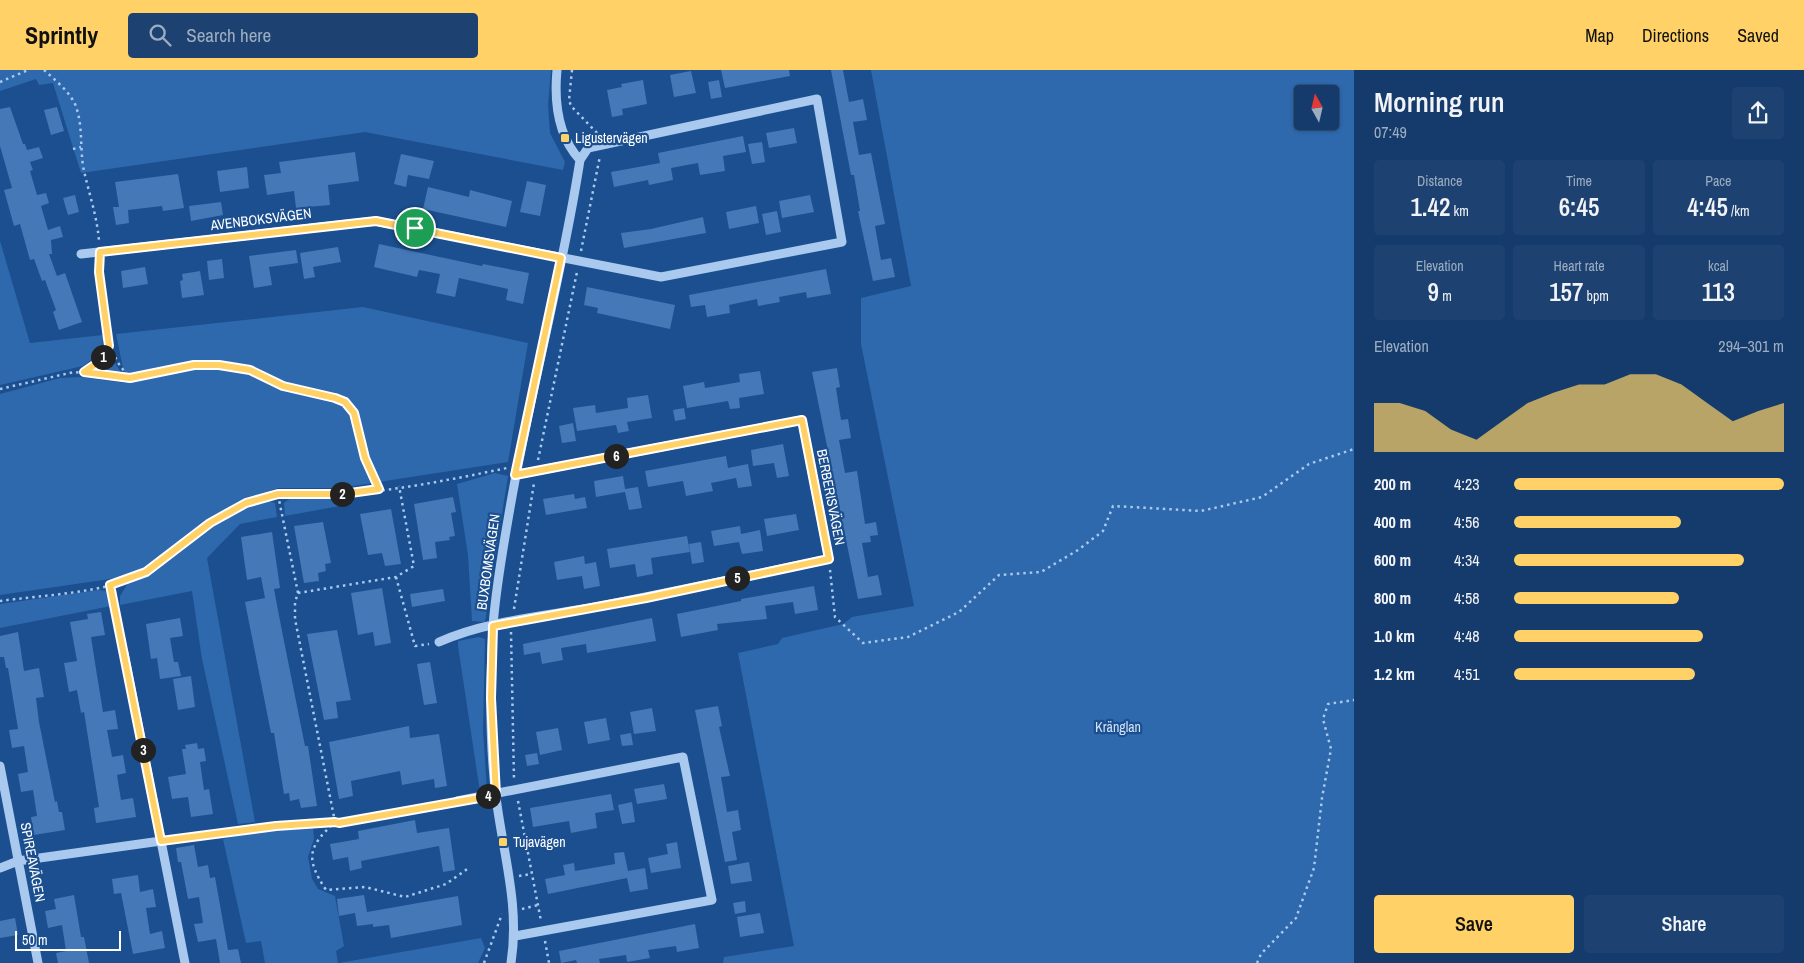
<!DOCTYPE html>
<meta charset="utf-8">
<style>
:root{--surface:#143b6b;--page:#1d4271;--text:#f1f3f6;--muted:#9dadc1;--line:#33557e;--accent:#ffd166}
body{margin:0;font-family:"Archivo Narrow",sans-serif;background:var(--page);color:var(--text);height:100vh;display:flex;flex-direction:column;font-size:19px;white-space:nowrap}
*{box-sizing:border-box;margin:0}
p{font-size:16px;color:var(--muted)}
.icon{flex:none;width:28px;height:28px;fill:none;stroke:currentColor;stroke-width:2;stroke-linecap:round;stroke-linejoin:round}
.map{position:relative;flex:1;overflow:hidden}
.details{display:flex;flex-direction:column;background:var(--surface);width:450px}
.details>*{flex:none}
.needle{width:32px;rotate:352deg}
.fabs{position:absolute;left:1294px;top:15px;display:grid;gap:10px}
.fabs a{display:grid;place-items:center;width:45px;height:45px;border-radius:5px;background:var(--surface);box-shadow:0 1px 4px #0004,0 0 0 1px var(--line);font-size:25px}
.scale{position:absolute;left:15px;bottom:12px;width:106px;box-sizing:border-box;padding-left:5px;border:2px solid #fff;border-top:0;font-size:14px;line-height:18px;white-space:nowrap;color:#fff;-webkit-text-stroke:4px #1b4f8f;paint-order:stroke}
.pin{position:absolute;display:grid;place-items:center;width:42px;height:42px;color:#fff;margin:-21px;border:2px solid #fff;border-radius:50%;box-shadow:0 1px 5px #0007}
.km{position:absolute;width:25px;height:25px;margin:-12px;border-radius:50%;background:#222;color:#fff;font-size:14px;line-height:25px;text-align:center}
.round{display:grid;place-items:center;flex:none;width:52px;height:52px;border-radius:5px;background:var(--page)}
.overview{display:flex;align-items:center;justify-content:space-between;height:85px;padding:0 20px}
h1{font-size:28px;font-weight:600;line-height:38px}
.figures{display:grid;grid-template-columns:repeat(3,1fr);gap:8px;height:85px;padding:5px 20px}
.figures div{display:grid;align-content:center;border-radius:5px;background:var(--page);text-align:center}
.figures b{font-size:25px;font-weight:600}
.figures small{font-size:14px;font-weight:400}
.figures p{font-size:14px}
.chart{height:140px;padding:10px 20px}
.chart p{display:flex;justify-content:space-between}
.chart svg{width:100%;height:90px;margin-top:5px;fill:var(--accent);opacity:.7}
.primary-button{display:flex;gap:10px;margin-top:auto;padding:10px 20px}
.primary-button a{flex:1;height:58px;border-radius:5px;background:var(--accent);color:#111;font-size:20px;font-weight:600;line-height:58px;text-align:center}
.primary-button a+a{background:var(--page);color:var(--text)}
ul{padding:0 20px;list-style:none;font-size:16px}
li{display:grid;grid-template-columns:80px 60px 1fr;align-items:center;height:38px}
li i{height:12px;border-radius:6px;background:var(--accent)}
header{display:flex;align-items:center;gap:30px;box-sizing:border-box;height:70px;padding:0 25px;background:var(--accent);color:#111}
header strong{font-size:24px}
nav{display:flex;gap:28px;margin-inline-start:auto;font-size:18px}
.search{width:350px;height:45px;background:var(--page);display:flex;align-items:center;gap:12px;box-sizing:border-box;padding:0 18px;border-radius:5px;color:var(--muted);font-size:19px}
main{display:flex;flex:1;min-height:0}
.map>svg:first-child{display:block}
.green{fill:#2e69ad;fill-rule:evenodd}
.building{fill:#4478b7}
.lines{fill:none;stroke-linecap:round;stroke-linejoin:round}
.path{stroke:#a9c9ee;stroke-width:2.5;stroke-dasharray:2.5 4;stroke-linecap:butt}
.minor{stroke:#a9c9ee;stroke-width:9}
.route-casing{stroke:#fff;stroke-width:10}
.route{stroke:#ffd166;stroke-width:6}
.poi-dot{fill:#ffd166;stroke:#1b4f8f;stroke-width:2}
.labels{text-anchor:middle;stroke-width:4.5;stroke-linejoin:round;paint-order:stroke}
.poi-label{font-size:14px;fill:#fff;stroke:#1b4f8f;text-anchor:start}
.street-label{font-size:14px;fill:#fff;stroke:#1b4f8f}
.park-label{font-size:14px;fill:#cfe3fa;stroke:#1b4f8f}
</style>
<header>
<strong>Sprintly</strong>
<div class="search"><svg class="icon" aria-label="search" viewBox="0 0 24 24"><circle cx="10" cy="10" r="6"/><path d="M15 15l6 6"/></svg>Search here</div>
<nav><a>Map</a><a>Directions</a><a>Saved</a></nav>
</header>
<main>
<div class="map">
<svg width="1354" height="893" viewBox="0 0 1354 893">
<rect width="100%" height="100%" fill="#1b4f8f"/>
<!-- green -->
<path class="green" d="M0,0H551L548,35L550,63L565,92L563,100L365,62L81,103L53,13L39,15L36,9L0,21Z
M871,0H1354V893H723L724,887L794,876L738,583L778,574L782,568L843,554L852,547L914,536L861,274V228L911,216ZM1302,24H1330V51H1302Z
M0,171L30,273L103,265C104,281 95,288 83,296L0,315Z
M363,237L528,273L508,392L340,418H278L244,431L211,448L151,496L124,507L0,525V324L60,308L80,307L126,313L116,264Z
M108,284L110,285L122,304L95,302Z
M495,403L508,406L485,552L472,551L468,485L457,414Z
M292,427H340L345,435L285,446L284,433Z
M269,431L275,433L277,447L240,454L207,488L255,752L238,754L202,589L192,521L120,535V526L128,513C167,499 194,468 228,446C240,438 256,435 269,431Z
M98,520L106,521L111,536L0,558V534Z
M479,567L485,569L483,660L487,721L480,722L458,576V571Z
M313,758L314,769L308,787L312,809L318,819L335,826L344,876L336,881L338,893H265L261,871L246,873L223,769L264,760Z
M481,868L485,878L478,893H339Z"/>
<!-- building -->
<path class="building" d="M721,0H789L790,6L725,18Z
M831,0H843L849,32L863,29L867,50L853,52L859,85L871,83L885,154L875,156L881,190L891,188L895,207L873,211L858,141H860L854,105H851Z
M691,1L696,23L674,27L670,5Z
M643,10L647,34L622,39L623,45L612,47L607,20L622,17L621,14Z
M719,10L722,27L711,29L708,12Z
M10,37L23,74H25L27,80L39,77L43,88L30,92L33,100L30,101L37,125L46,123L49,133L41,136L48,160L60,156L63,167L51,170L52,184H49L57,206L65,203L82,252L59,260L53,242L56,240L45,210L42,211L34,189L30,190L20,154L14,156L4,120L12,118L0,76V39Z
M57,37L64,61L51,65L44,40Z
M794,58L797,73L769,78L766,63Z
M743,66L746,82L723,86L725,101L700,105L698,93L671,98L673,110L649,115L648,110L614,117L611,102L660,93L658,83Z
M762,72L765,92L752,94L748,74Z
M355,82L359,111L328,115L330,135L296,138L294,121L267,125L264,105L281,103L279,92Z
M401,84L434,91L429,109L408,105L406,117L394,114Z
M247,97L249,118L220,122L217,101Z
M178,104L184,138L163,141L162,136L128,140L129,153L116,155L113,137H119L115,112Z
M527,111L546,115L540,146L520,142Z
M428,117L469,127L470,120L512,131L506,157L423,139Z
M75,125L79,142L68,145L63,128Z
M810,125L814,142L782,148L779,131Z
M221,132L223,145L191,151L189,136Z
M756,136L759,153L729,159L726,142Z
M777,141L781,162L766,165L762,144Z
M703,147L706,163L624,178L621,163L651,159Z
M379,174L482,196L483,194L529,203L523,234L506,230L508,219L459,208L455,227L436,223L440,204L419,200L417,207L374,197Z
M338,177L341,192L313,197L315,207L304,209L300,183Z
M296,180L298,193L269,197L272,215L254,218L249,186Z
M222,189L224,208L209,210L207,191Z
M145,197L148,214L123,218L121,201Z
M826,199L831,224L807,228L806,222L779,227L780,232L758,236L757,229L729,235L730,243L707,247L705,235L691,237L689,225Z
M200,201L204,225L182,228L180,211L183,210L182,204Z
M587,217L675,235L670,259L597,243L598,238L584,235Z
M837,298L840,317L836,318L841,350L848,349L851,368L839,370L845,403L857,401L865,454L876,452L878,465L870,466L871,472L862,473L868,507L878,505L882,525L858,529L812,302Z
M760,301L764,324L739,328L740,338L730,339L728,331L687,338L683,316L704,312L705,318L740,312L739,304Z
M648,325L652,348L627,352L629,361L618,363L616,355L577,361L573,338L595,335L596,343L628,338L627,328Z
M684,338L686,349L675,351L673,340Z
M573,353L576,371L562,373L559,356Z
M783,374L789,406L777,408L774,393L753,396L751,380Z
M726,386L728,398L748,394L752,416L738,418L736,408L711,413L713,421L686,426L683,411L648,417L645,401Z
M623,406L625,419L638,417L642,438L629,440L625,422L596,427L594,411Z
M574,424L575,429L585,427L587,438L546,445L543,429Z
M453,427L456,442L451,443L455,466L449,467L450,470L435,472L437,488L423,490L414,434Z
M391,439L401,494L385,496L382,483L368,485L360,444Z
M796,444L799,460L767,466L764,449Z
M323,452L331,493L325,494L326,501L318,503L319,511L304,513L294,456Z
M740,456L741,464L760,460L763,481L742,484L739,472L714,476L711,461Z
M272,462L280,518L274,519L281,556L305,676H308L317,736L301,738L299,729L290,731L289,723L284,724L274,663H271L245,532L265,528L261,507L247,510L241,467Z
M687,466L690,482L651,488L653,504L637,507L635,494L610,498L607,479Z
M701,472L704,492L692,494L689,474Z
M584,486L585,494L596,492L600,516L584,519L582,506L557,510L554,492Z
M814,516L818,540L795,544L793,532L765,536L767,549L717,554L718,560L681,567L677,544L741,531V529Z
M382,518L391,573L375,576L373,562L358,565L351,523Z
M443,519L445,531L412,537L410,524Z
M101,542L105,565L91,567L96,599L103,642L115,640L118,659L107,660L112,687L123,685L126,703L117,705L121,730L133,728L136,747L96,753L94,738L99,737L84,642L81,643L77,620L69,622L64,593L77,591L70,552L88,549L87,544Z
M180,548L183,566L170,568L174,592H178L181,606L160,609L157,588L151,589L146,554Z
M652,548L656,571L587,583L586,574L561,578L563,590L542,594L540,582L524,585L523,574Z
M337,560L351,630L336,632L338,648L324,650L307,564Z
M18,562L24,601L39,598L44,627L36,628L39,652L55,732L57,731L59,742H62L65,760L34,765L31,747L37,746L33,720L21,722L18,704L28,702L24,676L12,678L9,660L18,659L8,598H6L4,587H0V566Z
M430,592L437,633L424,635L417,594Z
M191,606L195,637L178,640L173,609Z
M718,636L722,656L719,657L730,706L721,707L727,742L738,740L741,760L732,762L737,790L725,792L695,640Z
M652,638L656,661L634,664L630,642Z
M606,648L610,670L588,674L584,652Z
M409,656L410,668L439,664L447,716L435,718L434,709L402,715L400,701L351,711L353,726L339,729L329,672Z
M558,658L562,680L540,685L536,662Z
M631,663L633,675L622,676L620,665Z
M197,673L198,679L204,678L206,691L200,692L204,720L209,719L213,744L191,747L188,727L172,729L168,707L186,704L182,679H186L185,675Z
M537,683L539,694L527,696L525,685Z
M664,714L667,729L637,734L634,719Z
M611,724L614,740L595,743L597,758L571,763L569,751L533,757L530,738Z
M632,732L635,752L622,754L618,735Z
M415,750L417,763L449,758L455,800L443,802L439,776L361,791L362,798L350,801L348,787L333,790L330,774L359,769L358,761Z
M677,772L681,798L651,803L648,788L668,784L666,774Z
M194,775L198,797L208,795L210,808L215,807L228,880L238,879L241,893H220L216,869L198,872L194,854L203,853L199,827L188,829L181,792H178L176,778Z
M624,782L628,801L645,798L648,819L630,822L627,808L548,824L545,809L565,805L563,795L574,793L575,801L615,794L614,783Z
M749,792L752,811L731,814L728,796Z
M138,805L140,822L153,819L156,837L146,838L150,864L162,861L165,878L133,884L121,823L114,824L112,809Z
M74,825L81,867H84L89,893H58L56,883L66,881L62,855L48,858L45,841L56,839L54,829Z
M364,825L367,842L458,826L462,855L391,868L389,855L373,857V854L357,856L355,843L339,846L337,829Z
M745,831L746,842L735,844L733,833Z
M760,843L764,863L740,867L737,847Z
M15,848L18,865L0,868V851Z
M695,854L699,878L677,882L676,876L648,880L650,888L627,892L626,885L599,889L600,893H577L576,890L561,893L559,881Z"/>
<g class="lines">
<!-- path -->
<path class="path" d="M44,0C55,10 68,20 75,34C83,54 80,75 83,96C88,121 97,145 99,171
M572,0L569,30L571,36L598,64
M0,12L28,0
M73,79L81,77
M581,181L600,86
M99,192V202L109,276L120,296L130,308
M85,302L100,291L109,276
M0,319L74,302L122,308L207,294L250,300L283,316L322,323L350,337L357,349L365,388L379,419
M538,390L577,202
M278,425L298,523L295,532V549L335,752C308,777 305,788 326,820L365,817L405,827L446,814L470,797
M830,500L835,547L863,573L908,567L959,542L999,505L1041,502L1078,480L1103,461L1113,436L1201,441L1262,427L1309,394L1354,379
M396,507L415,576L429,574
M110,515L122,573
M298,523L396,507L414,496L399,416
M0,531C43,525 107,523 145,503C186,481 212,442 259,428C288,420 316,426 346,424C400,420 454,409 507,398
M514,539L534,413
M511,562L514,709
M518,731L541,851
M172,770L275,756L335,752L339,753L446,734
M519,806L531,804
M522,839L538,835
M545,871L549,893
M484,893L502,844
M1257,893L1261,884L1296,848L1314,798L1322,728L1331,679L1323,649L1328,634L1354,630"/>
<!-- minor -->
<path class="minor" d="M557,0C554,32 557,65 580,90
M81,184L375,151L661,207L842,172L817,29L588,78L580,90C562,207 530,322 510,438C503,478 496,516 493,556C490,612 489,671 496,727C503,784 520,835 511,893
M439,572C485,551 545,546 595,537C673,522 751,505 829,489L802,350L515,405
M124,583L185,893
M0,696L38,893
M457,731L683,687L712,830L515,866
M0,798L18,791L161,771"/>
</g>
<g class="lines">
<defs>
<path id="route" d="M376,151L561,188L515,405L802,350L829,489L646,528L493,556L491,628L496,725L339,753L335,752L276,756L161,771L110,515L146,502L210,453L246,433L278,424H343L379,419L365,388L354,343L345,332L335,328L283,316L250,300L219,295H194L130,308L84,302L100,291L109,276L99,202L100,182Z"/>
</defs>
<!-- route casing -->
<use href="#route" class="route-casing"/>
<!-- route -->
<use href="#route" class="route"/>
</g>
<!-- markers -->
<g class="poi-dot">
<rect x="560" y="63" width="10" height="10" rx="2.5"/>
<rect x="498" y="767" width="10" height="10" rx="2.5"/>
</g>
<g class="labels">
<!-- poi labels -->
<g class="poi-label">
<text x="575" y="73">Ligustervägen</text>
<text x="513" y="777">Tujavägen</text>
</g>
<!-- street labels -->
<g class="street-label">
<text transform="translate(261 149) rotate(-7)" y="5">AVENBOKSVÄGEN</text>
<text transform="translate(831 427) rotate(79)" y="5">BERBERISVÄGEN</text>
<text transform="translate(488 492) rotate(-82)" y="5">BUXBOMSVÄGEN</text>
<text transform="translate(33 792) rotate(79)" y="5">SPIREAVÄGEN</text>
</g>
<!-- park labels -->
<g class="park-label">
<text x="1118" y="662">Kränglan</text>
</g>
</g>
</svg>
<div class="fabs">
<a><svg class="needle" viewBox="-14 -14 28 28"><path d="M0-13l5 13h-10z" fill="#e53935"/><path d="M0 13l5-13h-10z" fill="#9dadc1"/></svg></a>
</div>
<div class="scale">50 m</div>
<div class="pin" style="left:415px;top:158px;background:#1e9e55"><svg class="icon" aria-label="arrive" viewBox="0 0 24 24"><path d="M6 21V4h12l-3 4 3 4H6"/></svg></div>
<b class="km" style="left:103px;top:287px">1</b>
<b class="km" style="left:342px;top:424px">2</b>
<b class="km" style="left:143px;top:680px">3</b>
<b class="km" style="left:488px;top:726px">4</b>
<b class="km" style="left:737px;top:508px">5</b>
<b class="km" style="left:616px;top:386px">6</b>
</div>
<section class="details">
<div class="overview"><div><h1>Morning run</h1><p>07:49</p></div><a class="round"><svg class="icon" aria-label="share" viewBox="0 0 24 24"><path d="M12 15V3M7 8l5-5 5 5M5 13v7h14v-7"/></svg></a></div>
<div class="figures">
<div><p>Distance</p><b>1.42<small> km</small></b></div>
<div><p>Time</p><b>6:45</b></div>
<div><p>Pace</p><b>4:45<small> /km</small></b></div>
</div>
<div class="figures">
<div><p>Elevation</p><b>9<small> m</small></b></div>
<div><p>Heart rate</p><b>157<small> bpm</small></b></div>
<div><p>kcal</p><b>113</b></div>
</div>
<div class="chart"><p><span>Elevation</span>294–301 m</p>
<svg viewBox="0 0 160 44" preserveAspectRatio="none"><path d="M0 44V20L10 20L20 24L30 33L40 38L50 29L60 20L70 15L80 11L90 11L100 6L110 6L120 11L130 20L140 29L150 24L160 20V44z"/></svg>
</div>
<ul>
<li><b>200 m</b>4:23<i style="width:100%"></i></li>
<li><b>400 m</b>4:56<i style="width:62%"></i></li>
<li><b>600 m</b>4:34<i style="width:85%"></i></li>
<li><b>800 m</b>4:58<i style="width:61%"></i></li>
<li><b>1.0 km</b>4:48<i style="width:70%"></i></li>
<li><b>1.2 km</b>4:51<i style="width:67%"></i></li>
</ul>
<div class="primary-button"><a>Save</a><a>Share</a></div>
</section>
</main>
